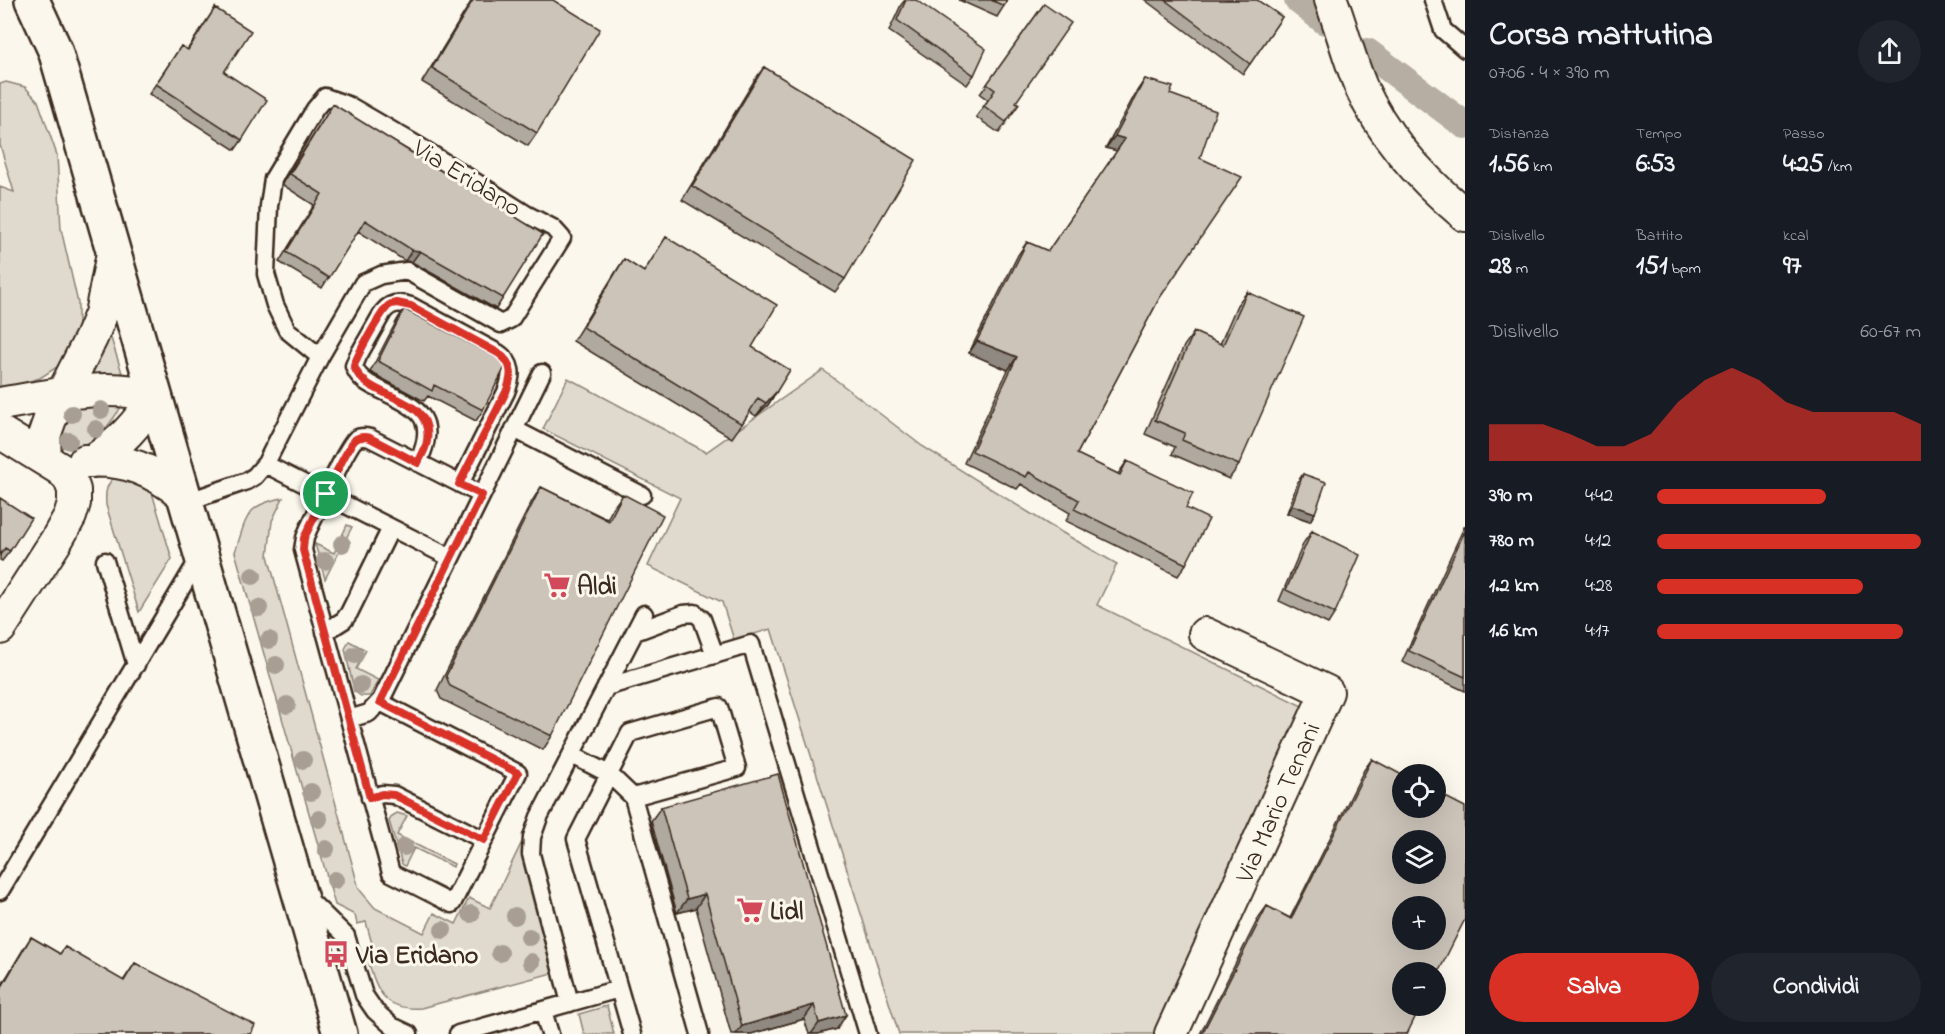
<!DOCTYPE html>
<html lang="it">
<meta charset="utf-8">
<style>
:root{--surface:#171b24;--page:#20242c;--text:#f1f3f6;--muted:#9ea1a6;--accent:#d93025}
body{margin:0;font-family:"Indie Flower",sans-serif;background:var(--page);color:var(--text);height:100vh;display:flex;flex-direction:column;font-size:22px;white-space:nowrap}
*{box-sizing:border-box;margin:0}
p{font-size:20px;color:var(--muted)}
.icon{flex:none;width:33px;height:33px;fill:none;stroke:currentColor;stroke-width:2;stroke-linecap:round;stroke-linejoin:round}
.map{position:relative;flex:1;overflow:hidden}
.drawer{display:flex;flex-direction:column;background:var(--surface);width:480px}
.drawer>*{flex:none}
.tools{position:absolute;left:1392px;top:764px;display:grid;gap:12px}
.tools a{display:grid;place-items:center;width:54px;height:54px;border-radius:50%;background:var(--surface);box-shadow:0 6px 24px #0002;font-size:30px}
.pin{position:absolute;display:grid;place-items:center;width:51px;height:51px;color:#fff;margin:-26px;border:3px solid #fff;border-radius:50%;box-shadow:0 2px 6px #0007}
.round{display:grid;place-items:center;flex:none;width:63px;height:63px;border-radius:32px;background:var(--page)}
.head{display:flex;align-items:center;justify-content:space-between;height:102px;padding:0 24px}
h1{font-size:33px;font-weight:700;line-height:45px}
.stats{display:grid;grid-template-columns:repeat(3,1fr);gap:9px;height:102px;padding:6px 24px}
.stats div{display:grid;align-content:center}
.stats b{font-size:26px;font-weight:700}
.stats small{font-size:16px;font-weight:400}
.stats p{font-size:16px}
.chart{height:168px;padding:12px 24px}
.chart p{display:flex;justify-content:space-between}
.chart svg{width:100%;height:108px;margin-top:6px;fill:var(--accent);opacity:.7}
.action{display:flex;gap:12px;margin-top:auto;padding:12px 24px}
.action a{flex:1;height:69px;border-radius:36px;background:var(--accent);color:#fff;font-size:24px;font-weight:700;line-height:69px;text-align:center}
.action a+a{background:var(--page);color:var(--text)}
ul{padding:0 24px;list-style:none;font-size:20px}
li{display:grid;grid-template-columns:96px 72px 1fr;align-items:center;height:45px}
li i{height:15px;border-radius:8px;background:var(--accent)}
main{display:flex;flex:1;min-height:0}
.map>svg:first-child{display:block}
.green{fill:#dfd9ce;stroke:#8d8276;stroke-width:1.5}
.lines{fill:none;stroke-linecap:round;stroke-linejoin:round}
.canal{stroke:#b6aea2;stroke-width:28}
.service-casing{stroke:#3b2a1e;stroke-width:21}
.minor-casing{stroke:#3b2a1e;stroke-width:36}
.secondary-casing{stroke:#3b2a1e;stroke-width:38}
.service{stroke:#fbf7ec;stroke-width:16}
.minor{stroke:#fbf7ec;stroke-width:32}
.secondary{stroke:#fbf7ec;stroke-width:33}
.tree{fill:#a89e93}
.wall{fill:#afa99f;stroke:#3b2a1e;stroke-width:1.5}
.shaded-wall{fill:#8f8982;stroke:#3b2a1e;stroke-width:1.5}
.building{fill:#ccc4b9;stroke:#3b2a1e;stroke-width:1.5;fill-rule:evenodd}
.route-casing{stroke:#fff;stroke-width:12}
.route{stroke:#d93025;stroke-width:8}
.labels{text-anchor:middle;stroke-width:6;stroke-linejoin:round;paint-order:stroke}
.street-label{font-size:26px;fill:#3b2a1e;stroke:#fbf7ec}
.poi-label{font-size:26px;font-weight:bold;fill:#3b2a1e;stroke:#fbf7ec;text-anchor:start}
</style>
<main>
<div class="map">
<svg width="1465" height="1034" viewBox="0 0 1465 1034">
<rect width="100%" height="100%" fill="#fbf7ec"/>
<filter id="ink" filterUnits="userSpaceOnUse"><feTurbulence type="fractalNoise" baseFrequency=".0167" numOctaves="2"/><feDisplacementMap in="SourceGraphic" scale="12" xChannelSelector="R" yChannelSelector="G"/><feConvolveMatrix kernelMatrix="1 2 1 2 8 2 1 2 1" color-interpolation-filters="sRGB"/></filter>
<g filter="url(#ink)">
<!-- green -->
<path class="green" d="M6,82L25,87L38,101L57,155L61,229L78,303V325L68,352L57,367L40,378L0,390V187L14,192L0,145V84Z
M109,332L123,376L79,383Z
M823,370L922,446L1049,525L1117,564L1097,605L1302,706L1300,730L1157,1034H899L771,629L734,640L722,602L648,566L680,498L543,429L568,378L706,452Z
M125,401C114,418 102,438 82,446C77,449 69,447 63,447L53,438L70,408Z
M116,475L150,486L172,559L139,612L106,505C105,491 106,485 116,475Z
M283,498L272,521L268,556L359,889L375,908L424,933L434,913L456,924L469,898L490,908L521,844L556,972L421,1008C380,1011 376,986 366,954L374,951L366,922L357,924L355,915L335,905L235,552C247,518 244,505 283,498Z
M347,525L352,527L325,579L315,544L334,553Z
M349,641L366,650L356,669L378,680L370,696H361L354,691L345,649Z
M397,813L407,816L397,835L454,864L453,867L414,848L405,866L402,864L389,821L392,816Z
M607,1006L614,1034H584L579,1014Z"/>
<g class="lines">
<!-- canal -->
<path class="canal" d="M1298,0L1325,21
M1367,52L1465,125"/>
<defs>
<path id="service" d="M1433,0L1443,30L1465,49
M514,429L642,495
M418,463C440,414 416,408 377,388C367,383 358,378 354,366L358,356L383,312C391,302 400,302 411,306L498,353C513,363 513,375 506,392L460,484
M265,464L451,558
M186,502L247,481L255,476L266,463L320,357L363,283L381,275L407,271L501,324L511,319L562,238L553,228L526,214L422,148L350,106L325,97L315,109L273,179L269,206L266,274L275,305L287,330L320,357
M105,561L136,665
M325,632L344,620L349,613L391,528
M635,632L683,614L695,613L702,619L715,655
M606,687L751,644L868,1034
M380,702L518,773L452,904L391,873L303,550L305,538L308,530C315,516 348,444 356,439C361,436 366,437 370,438L482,495
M349,719L369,713L381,700L542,373
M572,755L609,774L633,797L737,768L719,707L630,733L576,839L632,1034
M633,797L700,1034
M370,798L382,794L394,795L484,840
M0,891L200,557
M307,898L346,936L364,995L375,1011L392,1026L409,1034
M570,1003L531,854L532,837L539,817L644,614
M543,1011L550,1034
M458,1034L619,989"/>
<path id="minor" d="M1331,0C1342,29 1349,59 1361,87C1384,138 1423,180 1465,215
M0,404C51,396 104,382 155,396C138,424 120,443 93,461
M0,432L60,469L69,477L74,490V503L70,516L56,541L0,628
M45,459L44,436L50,419L91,338L101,314L113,253
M85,461C125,458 153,470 184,495
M1171,1034L1327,692L1205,634"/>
<path id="secondary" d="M32,0L55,50L340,1034"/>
</defs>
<!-- service casing -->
<use href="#service" class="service-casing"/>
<!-- minor casing -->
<use href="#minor" class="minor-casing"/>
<!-- secondary casing -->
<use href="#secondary" class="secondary-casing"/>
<!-- service -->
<use href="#service" class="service"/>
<!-- minor -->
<use href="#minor" class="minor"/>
<!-- secondary -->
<use href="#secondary" class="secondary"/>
</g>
<!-- trees -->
<g class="tree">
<circle cx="101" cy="410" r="9"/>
<circle cx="72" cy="414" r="9"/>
<circle cx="96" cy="429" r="9"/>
<circle cx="69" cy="441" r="9"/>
<circle cx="342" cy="544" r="9"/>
<circle cx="325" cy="561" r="9"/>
<circle cx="253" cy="576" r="9"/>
<circle cx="259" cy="608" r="9"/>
<circle cx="269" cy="640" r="9"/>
<circle cx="355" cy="655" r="9"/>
<circle cx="276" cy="665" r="9"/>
<circle cx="361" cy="685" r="9"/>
<circle cx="287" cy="705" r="9"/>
<circle cx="303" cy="760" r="9"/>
<circle cx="311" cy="792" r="9"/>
<circle cx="319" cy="819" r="9"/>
<circle cx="404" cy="847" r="9"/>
<circle cx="326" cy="849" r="9"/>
<circle cx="335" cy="880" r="9"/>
<circle cx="471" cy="914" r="9"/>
<circle cx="515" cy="916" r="9"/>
<circle cx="443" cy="930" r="9"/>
<circle cx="529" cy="937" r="9"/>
<circle cx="500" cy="953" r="9"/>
<circle cx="531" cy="962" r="9"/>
</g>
<!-- wall -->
<path class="wall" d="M472,0H553L537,133L528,146L422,82Z
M905,0H916L974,75L967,85L889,31L901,5Z
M959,0H1007L1004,6L997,17Z
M1145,0H1257L1282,17L1243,74Z
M1044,4L1016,102L1019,104L999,133L976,117L988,100L980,94Z
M215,8L224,72L242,140L235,150L149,94L181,46L187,50Z
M764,67L845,279L835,292L682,200L754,81Z
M1145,79L1170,94L1200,158L1159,299L1077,454L1118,474L1127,461L1186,508V564L1178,576L1066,521L1070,513L1021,484L1017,489L964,463L1008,370L969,353L1018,255L1027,242L1048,251L1117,151L1106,148L1137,91Z
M333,104L503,298L496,309L412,262L405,261L358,231L322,288L279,262L314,205L283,185V183Z
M666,237L752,347L777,391L768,405L756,416L750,412L732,438L573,341L615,273L624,259L644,272Z
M1247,292L1239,465L1229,479L1172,454L1175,447L1145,434L1184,346L1194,332L1220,344L1237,305Z
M404,309L483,410L476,421L428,396L424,401L370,372L397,320Z
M1303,474L1315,513L1310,521L1287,513L1298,481Z
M541,487L607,519L613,508L623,494L552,736L543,750L441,699L437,690L532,501Z
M0,498L10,551L2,561L0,560Z
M1465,525V691L1402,662Z
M1312,531L1335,613L1328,624L1279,601L1304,542Z
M1372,759L1407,1034H1200L1259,917L1267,906L1290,918L1364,770Z
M661,807L837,1029L818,1034H809L804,1019L751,1034H731L696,908L677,913L651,821Z
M31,937L60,954L65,947L123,981L135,963L251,1034H0V988L24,948Z"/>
<!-- shaded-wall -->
<path class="shaded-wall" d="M1115,136L1125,139L1117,151L1106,148Z
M412,250L420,251L412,262L405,261Z
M977,341L1017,357L1008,370L969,353Z
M777,391L768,405L756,416L766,403Z
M1292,505L1315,513L1310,521L1287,513Z
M705,894L696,908L677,913L687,899Z
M814,1005L804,1019L751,1034H736L742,1026Z
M846,1015L837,1029L818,1034H811L819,1023Z"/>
<!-- building -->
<path class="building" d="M473,0H553L600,29L537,133L432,68Z
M906,0H916L986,49L974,75L897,20Z
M991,0H1007L1004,6Z
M1165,0H1257L1282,17L1250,64Z
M1044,4L1071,23L1016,102L1019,104L1006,122L984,106L995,90L987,84Z
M215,8L251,31L224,72L267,100L242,140L156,84L181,46L188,50Z
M764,67L916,160L845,279L692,186Z
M1145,79L1173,87L1170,94L1216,111L1200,158L1242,177L1159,299L1077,454L1120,475L1127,461L1193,493L1186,508L1209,519L1186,564L1074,509L1079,500L1029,472L1026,477L972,451L1017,357L977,341L1027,242L1048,251L1125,139L1115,136Z
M333,104L543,234L503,298L420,251L412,250L365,220L329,278L286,252L322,194L290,174L291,172Z
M666,237L777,305L752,347L790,370L777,391L766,403L758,398L742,424L583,327L624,259L644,272Z
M1247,292L1304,317L1239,465L1182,440L1185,433L1155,420L1194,332L1223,345Z
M404,309L507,363L483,410L434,385L432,391L378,361Z
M1303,474L1326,482L1315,513L1292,505Z
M541,487L609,521L623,494L663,515L552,736L450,686L446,676Z
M0,498L31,518L10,551L5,548L0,555Z
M1312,531L1360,555L1335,613L1286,590Z
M1465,531V677L1409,651Z
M1372,759L1402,775V807H1436V792L1465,807V919L1436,977V972H1402V1005H1421L1407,1034H1202L1267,906L1291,919ZM1402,840H1436V873H1402ZM1402,906H1436V939H1402Z
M778,774L846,1015L819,1023L814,1005L742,1026L705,894L687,899L661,807Z
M31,937L60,954L65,947L124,981L135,963L255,1025L251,1034H0V990Z"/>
</g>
<g class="lines" filter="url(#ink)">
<defs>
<path id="route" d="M397,303L411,306L498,353C513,363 513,375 506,392L459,484L482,495L380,702L518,773L484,840L394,795L382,794L370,798L303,550L304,538L308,530C315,516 348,444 356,439C361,436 366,437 370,438L418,463C421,456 426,449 427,441C434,393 365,401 354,366C357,355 380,314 388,306C392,303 392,304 397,303Z"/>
</defs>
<!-- route casing -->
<use href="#route" class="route-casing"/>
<!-- route -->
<use href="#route" class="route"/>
</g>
<!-- icons -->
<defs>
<symbol id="supermarket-bare" viewBox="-9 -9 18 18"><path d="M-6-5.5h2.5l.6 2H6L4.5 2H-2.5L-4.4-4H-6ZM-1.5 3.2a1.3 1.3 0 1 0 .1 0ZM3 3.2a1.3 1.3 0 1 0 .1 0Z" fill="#d1495b" stroke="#fbf7ec" stroke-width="2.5" paint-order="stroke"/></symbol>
<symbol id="bus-bare" viewBox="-9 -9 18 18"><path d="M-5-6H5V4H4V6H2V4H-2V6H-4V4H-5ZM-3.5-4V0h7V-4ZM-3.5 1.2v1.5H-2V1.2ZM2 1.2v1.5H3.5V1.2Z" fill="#d1495b" stroke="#fbf7ec" stroke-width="2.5" paint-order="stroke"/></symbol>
</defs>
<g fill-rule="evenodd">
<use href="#supermarket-bare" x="538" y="566" width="38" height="38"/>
<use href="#supermarket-bare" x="731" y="891" width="38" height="38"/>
<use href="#bus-bare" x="317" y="935" width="38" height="38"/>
</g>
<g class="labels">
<!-- street labels -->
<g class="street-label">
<text transform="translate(468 177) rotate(32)" y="9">Via Eridano</text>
<text transform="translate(1277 802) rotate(-66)" y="9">Via Mario Tenani</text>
</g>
<!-- poi labels -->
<g class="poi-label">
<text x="577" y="594">Aldi</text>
<text x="770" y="919">Lidl</text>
<text x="356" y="963">Via Eridano</text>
</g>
</g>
</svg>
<div class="tools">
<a><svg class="icon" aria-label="locate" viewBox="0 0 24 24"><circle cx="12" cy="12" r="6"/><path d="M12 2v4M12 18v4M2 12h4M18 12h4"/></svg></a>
<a><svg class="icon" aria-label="layers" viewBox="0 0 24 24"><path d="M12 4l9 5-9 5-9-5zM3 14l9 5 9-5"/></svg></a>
<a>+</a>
<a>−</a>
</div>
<div class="pin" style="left:326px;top:494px;background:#1e9e55"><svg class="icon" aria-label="arrive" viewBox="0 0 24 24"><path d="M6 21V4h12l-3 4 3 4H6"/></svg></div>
</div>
<section class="drawer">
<div class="head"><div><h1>Corsa mattutina</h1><p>07:06 · 4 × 390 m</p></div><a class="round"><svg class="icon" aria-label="share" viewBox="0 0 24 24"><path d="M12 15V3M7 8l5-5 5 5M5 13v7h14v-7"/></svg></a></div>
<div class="stats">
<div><p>Distanza</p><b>1.56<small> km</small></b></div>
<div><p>Tempo</p><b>6:53</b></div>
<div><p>Passo</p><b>4:25<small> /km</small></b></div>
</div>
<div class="stats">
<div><p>Dislivello</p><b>28<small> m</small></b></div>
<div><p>Battito</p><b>151<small> bpm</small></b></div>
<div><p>kcal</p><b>97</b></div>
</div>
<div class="chart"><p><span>Dislivello</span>60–67 m</p>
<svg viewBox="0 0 160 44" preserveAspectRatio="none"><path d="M0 44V29L10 29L20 29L30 33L40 38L50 38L60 33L70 20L80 11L90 6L100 11L110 20L120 24L130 24L140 24L150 24L160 29V44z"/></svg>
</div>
<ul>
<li><b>390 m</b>4:42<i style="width:64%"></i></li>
<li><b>780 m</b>4:12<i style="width:100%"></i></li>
<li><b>1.2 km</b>4:28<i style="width:78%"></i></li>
<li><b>1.6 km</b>4:17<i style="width:93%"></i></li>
</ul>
<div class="action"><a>Salva</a><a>Condividi</a></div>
</section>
</main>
